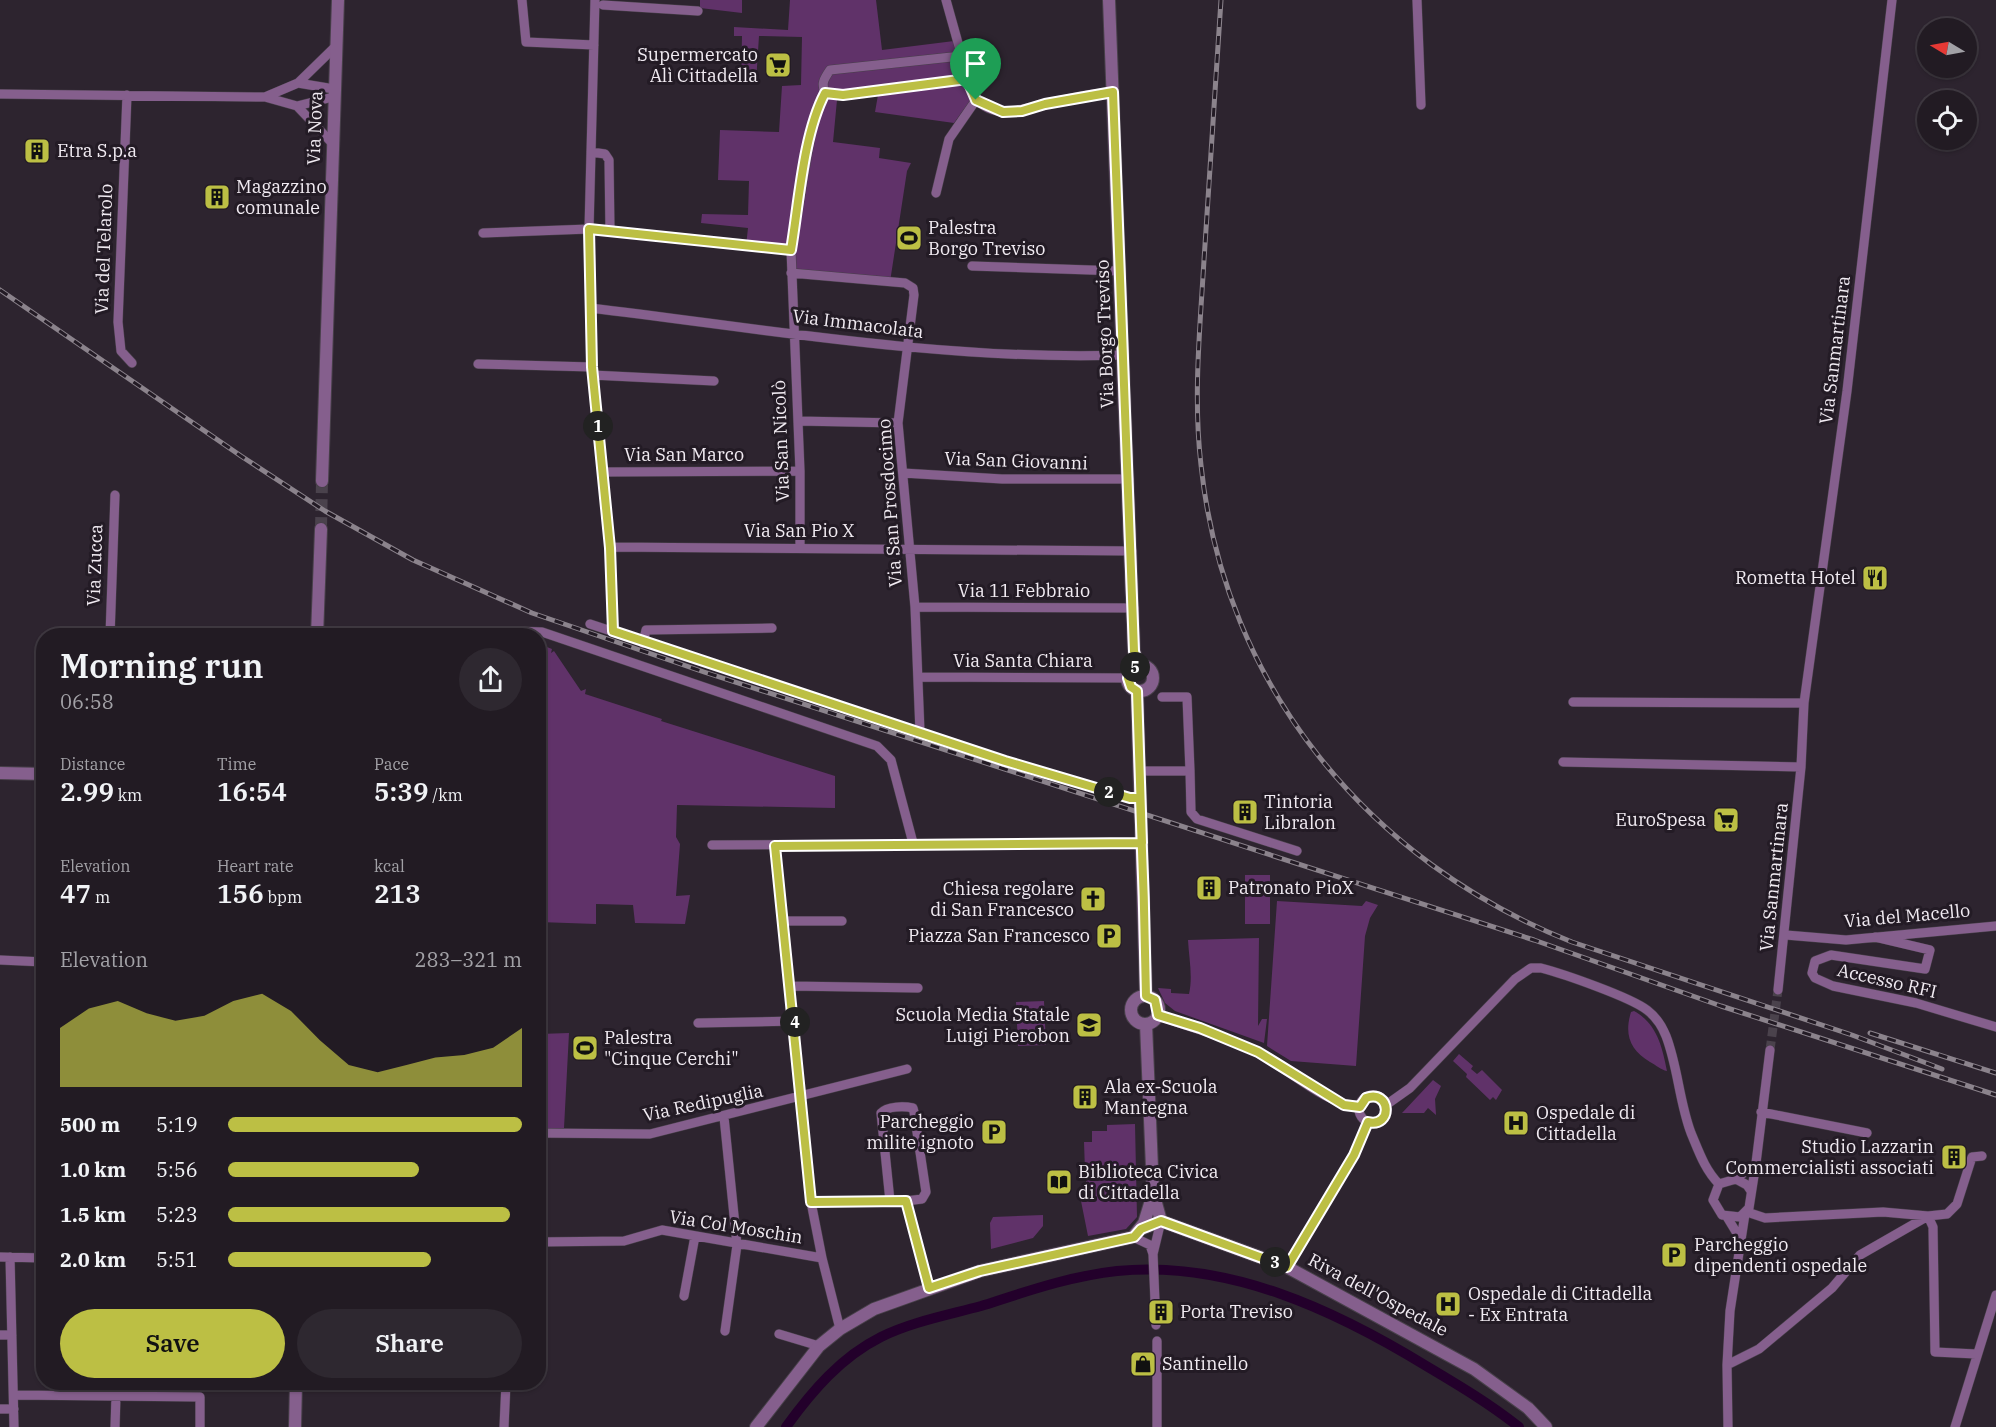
<!DOCTYPE html>
<meta charset="utf-8">
<style>
:root{--surface:#221b23;--page:#2e2830;--text:#f1f3f6;--muted:#a2a1a6;--line:#3f3941;--accent:#bcbf44}
body{margin:0;font-family:"IBM Plex Serif",serif;background:var(--page);color:var(--text);height:100vh;display:flex;flex-direction:column;font-size:22px;white-space:nowrap}
*{box-sizing:border-box;margin:0}
p{font-size:20px;color:var(--muted)}
.icon{flex:none;width:33px;height:33px;fill:none;stroke:currentColor;stroke-width:2;stroke-linecap:round;stroke-linejoin:round}
.map{position:relative;flex:1;overflow:hidden}
.drawer{position:absolute;left:36px;top:628px;width:510px;height:762px;display:flex;flex-direction:column;background:var(--surface);border-radius:24px;box-shadow:0 2px 4px #0004,0 0 0 2px var(--line)}
.drawer>*{flex:none}
.needle{width:39px;rotate:280deg}
.fabs{position:absolute;left:1917px;top:18px;display:grid;gap:12px}
.fabs a{display:grid;place-items:center;width:60px;height:60px;border-radius:50%;background:var(--surface);box-shadow:0 2px 4px #0004,0 0 0 2px var(--line);font-size:30px}
.pin{position:absolute;display:grid;place-items:center;width:51px;height:51px;color:#fff;margin:-62px -26px;border-radius:50% 50% 50% 0;rotate:-45deg;box-shadow:0 0 6px #0007}
.pin .icon{rotate:45deg}
.km{position:absolute;width:30px;height:30px;margin:-15px;border-radius:50%;background:#222;color:#fff;font-size:16px;line-height:30px;text-align:center}
.round{display:grid;place-items:center;flex:none;width:63px;height:63px;border-radius:32px;background:var(--page)}
.overview{display:flex;align-items:center;justify-content:space-between;height:102px;padding:0 24px}
h1{font-size:33px;font-weight:600;line-height:45px}
.figures{display:grid;grid-template-columns:repeat(3,1fr);gap:9px;height:102px;padding:6px 24px}
.figures div{display:grid;align-content:center}
.figures b{font-size:26px;font-weight:600}
.figures small{font-size:16px;font-weight:400}
.figures p{font-size:16px}
.chart{height:168px;padding:12px 24px}
.chart p{display:flex;justify-content:space-between}
.chart svg{width:100%;height:108px;margin-top:6px;fill:var(--accent);opacity:.7}
.action{display:flex;gap:12px;margin-top:auto;padding:12px 24px}
.action a{flex:1;height:69px;border-radius:36px;background:var(--accent);color:#111;font-size:24px;font-weight:600;line-height:69px;text-align:center}
.action a+a{background:var(--page);color:var(--text)}
ul{padding:0 24px;list-style:none;font-size:20px}
li{display:grid;grid-template-columns:96px 72px 1fr;align-items:center;height:45px}
li i{height:15px;border-radius:8px;background:var(--accent)}
.map>svg:first-child{display:block}
.green{fill:#603269}
.lines{fill:none;stroke-linecap:round;stroke-linejoin:round}
.canal{stroke:#23002b;stroke-width:10}
.minor-tunnel{stroke:#4a424c;stroke-width:9;stroke-dasharray:9 4.5;stroke-linecap:butt}
.tertiary-tunnel{stroke:#4a424c;stroke-width:12;stroke-dasharray:12 6;stroke-linecap:butt}
.minor-casing{stroke:#48404a;stroke-width:10}
.tertiary-casing{stroke:#48404a;stroke-width:14}
.minor{stroke:#855f8d;stroke-width:9}
.tertiary{stroke:#855f8d;stroke-width:12}
.rail-casing{stroke:#8b838c;stroke-width:5}
.rail{stroke:#231b25;stroke-width:3;stroke-dasharray:9;stroke-linecap:butt}
.route-casing{stroke:#fff;stroke-width:12}
.route{stroke:#bcbf44;stroke-width:8}
.labels{text-anchor:middle;stroke-width:6;stroke-linejoin:round;paint-order:stroke}
.poi-label{font-size:18px;fill:#f1ebf2;stroke:#231b25;text-anchor:start}
.street-label{font-size:18px;fill:#f1ebf2;stroke:#231b25}
</style>
<div class="map">
<svg width="1996" height="1427" viewBox="0 0 1996 1427">
<rect width="100%" height="100%" fill="#2d242f"/>
<!-- green -->
<path class="green" d="M700,0H742V13L700,8Z
M790,0H876L882,50L954,41L970,101L954,123L875,112L878,95L837,100L833,142L880,148L879,158L911,163L907,171L890,282L795,273L791,250L746,246L748,228L701,223L702,214L748,215L749,181L718,180L720,130L779,132L782,86L801,85L802,37L759,36L756,82H741L742,36H734V27L788,30Z
M539,644L552,649L551,653L554,651L581,691L586,689L585,694L662,719L661,721L835,776V808L677,805L676,837L680,844L676,896L690,895L685,924L635,923L633,905L596,904V924L539,922Z
M1245,875H1270V924H1245Z
M1277,901L1362,906L1366,901L1378,905L1370,918L1365,936L1356,1066L1291,1061L1267,1046Z
M1259,938L1258,1026L1262,1019H1267L1264,1043L1175,1011L1165,1003L1158,988L1171,989V993L1189,994C1193,976 1189,959 1188,940Z
M1044,1001L1046,1045L1018,1046L1016,1002Z
M1634,1011C1657,1024 1662,1046 1667,1071C1661,1070 1656,1065 1650,1062C1630,1050 1624,1035 1631,1012Z
M569,1033L564,1128H539V1034Z
M1459,1054L1473,1066L1471,1069L1477,1074L1482,1070L1502,1090L1496,1100L1493,1097L1490,1100L1466,1077L1467,1074L1453,1061Z
M1433,1080L1441,1086L1435,1099L1436,1115L1428,1108L1424,1113H1402Z
M1135,1124L1137,1217L1126,1229L1088,1236L1080,1196L1087,1191L1086,1181L1089,1179V1171H1085L1084,1142H1092V1131H1107V1125Z
M1043,1215V1226L1033,1238L991,1249L990,1223L993,1217Z"/>
<g class="lines">
<!-- canal -->
<path class="canal" d="M786,1427C812,1391 841,1357 881,1337C911,1322 948,1315 981,1306C1025,1292 1070,1276 1117,1271C1229,1260 1335,1310 1428,1367C1460,1386 1490,1404 1519,1427"/>
<!-- minor-tunnel -->
<path class="minor-tunnel" d="M1770,1050L1778,990"/>
<!-- tertiary-tunnel -->
<path class="tertiary-tunnel" d="M321,529L322,481"/>
<defs>
<path id="minor" d="M522,0L526,42L594,45
M595,0L589,229L590,308L592,375L610,547L613,631
M946,0L972,93C990,123 1022,109 1048,103C1069,99 1091,93 1113,92
M1417,0L1421,105
M603,5L698,11
M961,56L830,70C824,79 821,83 825,93L843,95L967,79
M298,83L334,89
M0,94L265,97L297,106L332,143
M127,95L118,322L121,351L132,363
M265,97L298,83L336,46
M297,106L333,97
M591,152L605,154L609,160L610,231
M936,193L949,139L976,100
M483,233L589,229L791,250
M972,266L1120,271
M791,273L905,283L913,288L914,295L898,423L915,607L920,732
M590,308C767,329 945,361 1124,355
M478,364L592,367
M592,375L714,381
M798,421L898,423
M604,472L800,471
M903,473L1002,479H1129
M610,547L1132,551
M800,548V471L791,250L811,133L818,107L825,93
M915,607L1134,608
M590,624L1005,761L1130,798H1140
M110,636L115,495
M502,636L512,631L542,632L877,746L891,760L913,843
M643,643L646,630L772,628
M919,677L1127,678
M1162,697H1187L1190,771
M1573,702L1804,703
M1563,762L1801,767
M1139,771H1190L1191,812L1197,819L1297,851
M712,845L1142,843
M775,846L811,1202L822,1258L840,1329
M783,921H842
M1786,935L1846,940L1996,926
M1875,937L1930,950L1925,969L1831,955L1815,961L1812,973L1815,978L1833,986L1916,1003L1996,1027
M0,960L44,962
M790,986L918,988
M1778,990L1801,767L1804,703L1847,391L1892,0
M1158,1015C1191,1029 1226,1035 1258,1053C1291,1070 1322,1103 1360,1107
M698,1023L795,1021
M1359 1109a14 14 0 1 1 28 0a14 14 0 1 1-28 0Z
M1386,1105L1410,1088L1515,979L1531,968H1541C1564,974 1630,997 1647,1010C1655,1016 1662,1026 1666,1036C1678,1067 1679,1101 1691,1133C1699,1152 1705,1170 1719,1184
M1761,1112L1867,1133
M724,1117L737,1245L725,1331
M538,1133L650,1134L907,1069
M1756,1163L1770,1050
M1736,1179L1756,1163L1749,1208L1740,1217L1722,1215L1713,1200L1719,1184L1736,1179L1747,1185L1751,1191
M890,1201L881,1113C887,1106 904,1106 913,1108L914,1112L926,1192L922,1199L906,1201
M811,1202L906,1201L929,1288
M1747,1212L1765,1218L1883,1212L1928,1216L1947,1214L1957,1204L1972,1157L1982,1156
M1928,1216L1933,1227L1935,1352L1976,1354
M1727,1217L1741,1240
M1133,1237L1150,1245L1153,1254
M538,1242L624,1241L662,1230L822,1258
M0,1257L44,1258
M10,1257L14,1427
M1287,1267L1354,1155L1368,1122
M684,1296L695,1236
M1156,1325L1153,1254L1161,1221
M779,1334L819,1346
M0,1335H12
M1157,1341V1427
M1727,1365L1759,1349L1832,1288L1860,1255L1928,1216
M15,1395L200,1397V1427
M0,1409H14
M115,1427L116,1396
M504,1427L506,1383
M1728,1427L1727,1365L1730,1311L1745,1214
M1955,1427L1996,1295"/>
<path id="tertiary" d="M1109,0L1134,651L1138,666
M322,481L338,0
M317,636L321,529
M1127 678a13 13 0 1 1 26 0a13 13 0 1 1-26 0Z
M1137,691L1146,996
M0,773L44,774
M1131 1010a14 14 0 1 1 28 0a14 14 0 1 1-28 0Z
M1146,1024L1153,1192L1161,1221
M1141,1229L1161,1221L1287,1267L1474,1369L1528,1408L1546,1427
M295,1427L296,1383
M756,1427L819,1346L840,1329L874,1309L980,1271L1133,1237L1144,1223L1153,1194"/>
</defs>
<!-- minor casing -->
<use href="#minor" class="minor-casing"/>
<!-- tertiary casing -->
<use href="#tertiary" class="tertiary-casing"/>
<!-- minor -->
<use href="#minor" class="minor"/>
<!-- tertiary -->
<use href="#tertiary" class="tertiary"/>
<defs>
<path id="rail" d="M1221,0C1215,87 1210,173 1204,260C1200,328 1193,397 1201,465C1224,686 1368,861 1572,942L1852,1035L1942,1069
M0,290L241,456L325,511L413,560L532,613L704,672L1534,940L1721,1006L1996,1095
M1870,1033L1996,1073"/>
</defs>
<!-- rail casing -->
<use href="#rail" class="rail-casing"/>
<!-- rail -->
<use href="#rail" class="rail"/>
</g>
<g class="lines">
<defs>
<path id="route" d="M976,100L967,79L843,95L825,93C803,135 799,203 791,250L589,229L592,367L610,548L613,631L1005,761L1130,798H1140C1143,864 1145,930 1146,996L1155,1000L1158,1015L1200,1028L1258,1052L1344,1105L1360,1107L1366,1098C1391,1089 1393,1128 1368,1122L1354,1155L1287,1267L1161,1221L1141,1229L1134,1237L980,1271L929,1288L906,1201L811,1202L775,846L1142,843L1137,691L1131,687L1128,678L1132,669L1138,666L1134,651L1113,92L1045,104L1022,111L1003,112L976,100"/>
</defs>
<!-- route casing -->
<use href="#route" class="route-casing"/>
<!-- route -->
<use href="#route" class="route"/>
</g>
<!-- icons -->
<defs>
<symbol id="supermarket-square" viewBox="-11 -11 22 22"><rect x="-9" y="-9" width="18" height="18" rx="4" fill="#bcbf44" stroke="#231b25"/><path d="M-6-5.5h2.5l.6 2H6L4.5 2H-2.5L-4.4-4H-6ZM-1.5 3.2a1.3 1.3 0 1 0 .1 0ZM3 3.2a1.3 1.3 0 1 0 .1 0Z" fill="#111"/></symbol>
<symbol id="building-square" viewBox="-11 -11 22 22"><rect x="-9" y="-9" width="18" height="18" rx="4" fill="#bcbf44" stroke="#231b25"/><path d="M-4-6H4V6H1V3H-1V6H-4ZM-2.5-4.3h1.7v1.8h-1.7ZM.8-4.3h1.7v1.8H.8ZM-2.5-1h1.7V.8h-1.7ZM.8-1h1.7V.8H.8Z" fill="#111"/></symbol>
<symbol id="stadium-square" viewBox="-11 -11 22 22"><rect x="-9" y="-9" width="18" height="18" rx="4" fill="#bcbf44" stroke="#231b25"/><path d="M0-5a6.5 5 0 1 0 0 10a6.5 5 0 1 0 0-10ZM-3.5-1.8h7v3.6h-7Z" fill="#111"/></symbol>
<symbol id="restaurant-square" viewBox="-11 -11 22 22"><rect x="-9" y="-9" width="18" height="18" rx="4" fill="#bcbf44" stroke="#231b25"/><path d="M-5-6h1v4h1v-4h1v4h1v-4h1v5L-1.5 .5V6h-2V.5L-5-1ZM5-6V6H3V1.5H1.5Q1.5-4 5-6Z" fill="#111"/></symbol>
<symbol id="church-square" viewBox="-11 -11 22 22"><rect x="-9" y="-9" width="18" height="18" rx="4" fill="#bcbf44" stroke="#231b25"/><path d="M-1.2-6h2.4v3.5h3.3v2.4h-3.3V6h-2.4V-.1h-3.3v-2.4h3.3Z" fill="#111"/></symbol>
<symbol id="parking-square" viewBox="-11 -11 22 22"><rect x="-9" y="-9" width="18" height="18" rx="4" fill="#bcbf44" stroke="#231b25"/><path d="M-3.5-5.5H1a3.5 3.5 0 0 1 0 7H-1V5.5H-3.5ZM-1-3.4V-.6H.8a1.4 1.4 0 0 0 0-2.8Z" fill="#111"/></symbol>
<symbol id="school-square" viewBox="-11 -11 22 22"><rect x="-9" y="-9" width="18" height="18" rx="4" fill="#bcbf44" stroke="#231b25"/><path d="M0-5L7-2L0 1L-7-2ZM-4 1L0 2.5L4 1V4Q0 6-4 4Z" fill="#111"/></symbol>
<symbol id="hospital-square" viewBox="-11 -11 22 22"><rect x="-9" y="-9" width="18" height="18" rx="4" fill="#bcbf44" stroke="#231b25"/><path d="M-5-5h3v3.5h4V-5h3V5h-3V1.5h-4V5h-3Z" fill="#111"/></symbol>
<symbol id="library-square" viewBox="-11 -11 22 22"><rect x="-9" y="-9" width="18" height="18" rx="4" fill="#bcbf44" stroke="#231b25"/><path d="M-6-4Q-3-5.5-.7-3.5V5Q-3 3-6 4ZM6-4Q3-5.5 .7-3.5V5Q3 3 6 4Z" fill="#111"/></symbol>
<symbol id="shop-square" viewBox="-11 -11 22 22"><rect x="-9" y="-9" width="18" height="18" rx="4" fill="#bcbf44" stroke="#231b25"/><path d="M-5-2.5h2.3a2.7 3.5 0 0 1 5.4 0H5L5.5 6h-11ZM-1.5-2.5h3a1.5 2.3 0 0 0-3 0Z" fill="#111"/></symbol>
</defs>
<g fill-rule="evenodd">
<use href="#supermarket-square" x="763" y="50" width="30" height="30"/>
<use href="#building-square" x="22" y="136" width="30" height="30"/>
<use href="#building-square" x="202" y="182" width="30" height="30"/>
<use href="#stadium-square" x="894" y="223" width="30" height="30"/>
<use href="#restaurant-square" x="1860" y="563" width="30" height="30"/>
<use href="#building-square" x="1230" y="797" width="30" height="30"/>
<use href="#supermarket-square" x="1711" y="805" width="30" height="30"/>
<use href="#building-square" x="1194" y="873" width="30" height="30"/>
<use href="#church-square" x="1078" y="884" width="30" height="30"/>
<use href="#parking-square" x="1094" y="921" width="30" height="30"/>
<use href="#school-square" x="1074" y="1010" width="30" height="30"/>
<use href="#stadium-square" x="570" y="1033" width="30" height="30"/>
<use href="#building-square" x="1070" y="1082" width="30" height="30"/>
<use href="#hospital-square" x="1501" y="1108" width="30" height="30"/>
<use href="#parking-square" x="979" y="1117" width="30" height="30"/>
<use href="#building-square" x="1939" y="1142" width="30" height="30"/>
<use href="#library-square" x="1044" y="1167" width="30" height="30"/>
<use href="#parking-square" x="1659" y="1240" width="30" height="30"/>
<use href="#hospital-square" x="1433" y="1289" width="30" height="30"/>
<use href="#building-square" x="1146" y="1297" width="30" height="30"/>
<use href="#shop-square" x="1128" y="1349" width="30" height="30"/>
</g>
<g class="labels">
<!-- poi labels -->
<g class="poi-label">
<text x="758" y="61" text-anchor="end">Supermercato<tspan x="758" dy="21">Alì Cittadella</tspan></text>
<text x="57" y="157">Etra S.p.a</text>
<text x="236" y="193">Magazzino<tspan x="236" dy="21">comunale</tspan></text>
<text x="928" y="234">Palestra<tspan x="928" dy="21">Borgo Treviso</tspan></text>
<text x="1856" y="584" text-anchor="end">Rometta Hotel</text>
<text x="1264" y="808">Tintoria<tspan x="1264" dy="21">Libralon</tspan></text>
<text x="1706" y="826" text-anchor="end">EuroSpesa</text>
<text x="1228" y="894">Patronato PioX</text>
<text x="1074" y="895" text-anchor="end">Chiesa regolare<tspan x="1074" dy="21">di San Francesco</tspan></text>
<text x="1090" y="942" text-anchor="end">Piazza San Francesco</text>
<text x="1070" y="1021" text-anchor="end">Scuola Media Statale<tspan x="1070" dy="21">Luigi Pierobon</tspan></text>
<text x="604" y="1044">Palestra<tspan x="604" dy="21">"Cinque Cerchi"</tspan></text>
<text x="1104" y="1093">Ala ex-Scuola<tspan x="1104" dy="21">Mantegna</tspan></text>
<text x="1536" y="1119">Ospedale di<tspan x="1536" dy="21">Cittadella</tspan></text>
<text x="974" y="1128" text-anchor="end">Parcheggio<tspan x="974" dy="21">milite ignoto</tspan></text>
<text x="1934" y="1153" text-anchor="end">Studio Lazzarin<tspan x="1934" dy="21">Commercialisti associati</tspan></text>
<text x="1078" y="1178">Biblioteca Civica<tspan x="1078" dy="21">di Cittadella</tspan></text>
<text x="1694" y="1251">Parcheggio<tspan x="1694" dy="21">dipendenti ospedale</tspan></text>
<text x="1468" y="1300">Ospedale di Cittadella<tspan x="1468" dy="21">- Ex Entrata</tspan></text>
<text x="1180" y="1318">Porta Treviso</text>
<text x="1162" y="1370">Santinello</text>
</g>
<!-- street labels -->
<g class="street-label">
<text transform="translate(315 128) rotate(-88)" y="6">Via Nova</text>
<text transform="translate(104 249) rotate(-88)" y="6">Via del Telarolo</text>
<text transform="translate(858 324) rotate(7)" y="6">Via Immacolata</text>
<text transform="translate(1105 334) rotate(-92)" y="6">Via Borgo Treviso</text>
<text transform="translate(1835 350) rotate(-83)" y="6">Via Sanmartinara</text>
<text transform="translate(781 441) rotate(-92)" y="6">Via San Nicolò</text>
<text x="684" y="461">Via San Marco</text>
<text transform="translate(1016 461) rotate(2)" y="6">Via San Giovanni</text>
<text transform="translate(890 503) rotate(-94)" y="6">Via San Prosdocimo</text>
<text x="799" y="537">Via San Pio X</text>
<text transform="translate(95 565) rotate(-88)" y="6">Via Zucca</text>
<text x="1024" y="597">Via 11 Febbraio</text>
<text x="1023" y="667">Via Santa Chiara</text>
<text transform="translate(1774 877) rotate(-84)" y="6">Via Sanmartinara</text>
<text transform="translate(1907 916) rotate(-5)" y="6">Via del Macello</text>
<text transform="translate(1887 981) rotate(13)" y="6">Accesso RFI</text>
<text transform="translate(703 1103) rotate(-12)" y="6">Via Redipuglia</text>
<text transform="translate(736 1227) rotate(9)" y="6">Via Col Moschin</text>
<text transform="translate(1378 1295) rotate(28)" y="6">Riva dell'Ospedale</text>
</g>
</g>
</svg>
<div class="fabs">
<a><svg class="needle" viewBox="-14 -14 28 28"><path d="M0-13l5 13h-10z" fill="#e53935"/><path d="M0 13l5-13h-10z" fill="#a2a1a6"/></svg></a>
<a><svg class="icon" aria-label="locate" viewBox="0 0 24 24"><circle cx="12" cy="12" r="6"/><path d="M12 2v4M12 18v4M2 12h4M18 12h4"/></svg></a>
</div>
<div class="pin" style="left:976px;top:100px;background:#1e9e55"><svg class="icon" aria-label="arrive" viewBox="0 0 24 24"><path d="M6 21V4h12l-3 4 3 4H6"/></svg></div>
<b class="km" style="left:598px;top:426px">1</b>
<b class="km" style="left:1109px;top:792px">2</b>
<b class="km" style="left:1275px;top:1262px">3</b>
<b class="km" style="left:795px;top:1022px">4</b>
<b class="km" style="left:1135px;top:667px">5</b>
<section class="drawer">
<div class="overview"><div><h1>Morning run</h1><p>06:58</p></div><a class="round"><svg class="icon" aria-label="share" viewBox="0 0 24 24"><path d="M12 15V3M7 8l5-5 5 5M5 13v7h14v-7"/></svg></a></div>
<div class="figures">
<div><p>Distance</p><b>2.99<small> km</small></b></div>
<div><p>Time</p><b>16:54</b></div>
<div><p>Pace</p><b>5:39<small> /km</small></b></div>
</div>
<div class="figures">
<div><p>Elevation</p><b>47<small> m</small></b></div>
<div><p>Heart rate</p><b>156<small> bpm</small></b></div>
<div><p>kcal</p><b>213</b></div>
</div>
<div class="chart"><p><span>Elevation</span>283–321 m</p>
<svg viewBox="0 0 160 44" preserveAspectRatio="none"><path d="M0 44V20L10 12L20 9L30 14L40 17L50 15L60 9L70 6L80 13L90 25L100 35L110 38L120 35L130 32L140 31L150 28L160 20V44z"/></svg>
</div>
<ul>
<li><b>500 m</b>5:19<i style="width:100%"></i></li>
<li><b>1.0 km</b>5:56<i style="width:65%"></i></li>
<li><b>1.5 km</b>5:23<i style="width:96%"></i></li>
<li><b>2.0 km</b>5:51<i style="width:69%"></i></li>
</ul>
<div class="action"><a>Save</a><a>Share</a></div>
</section>
</div>
